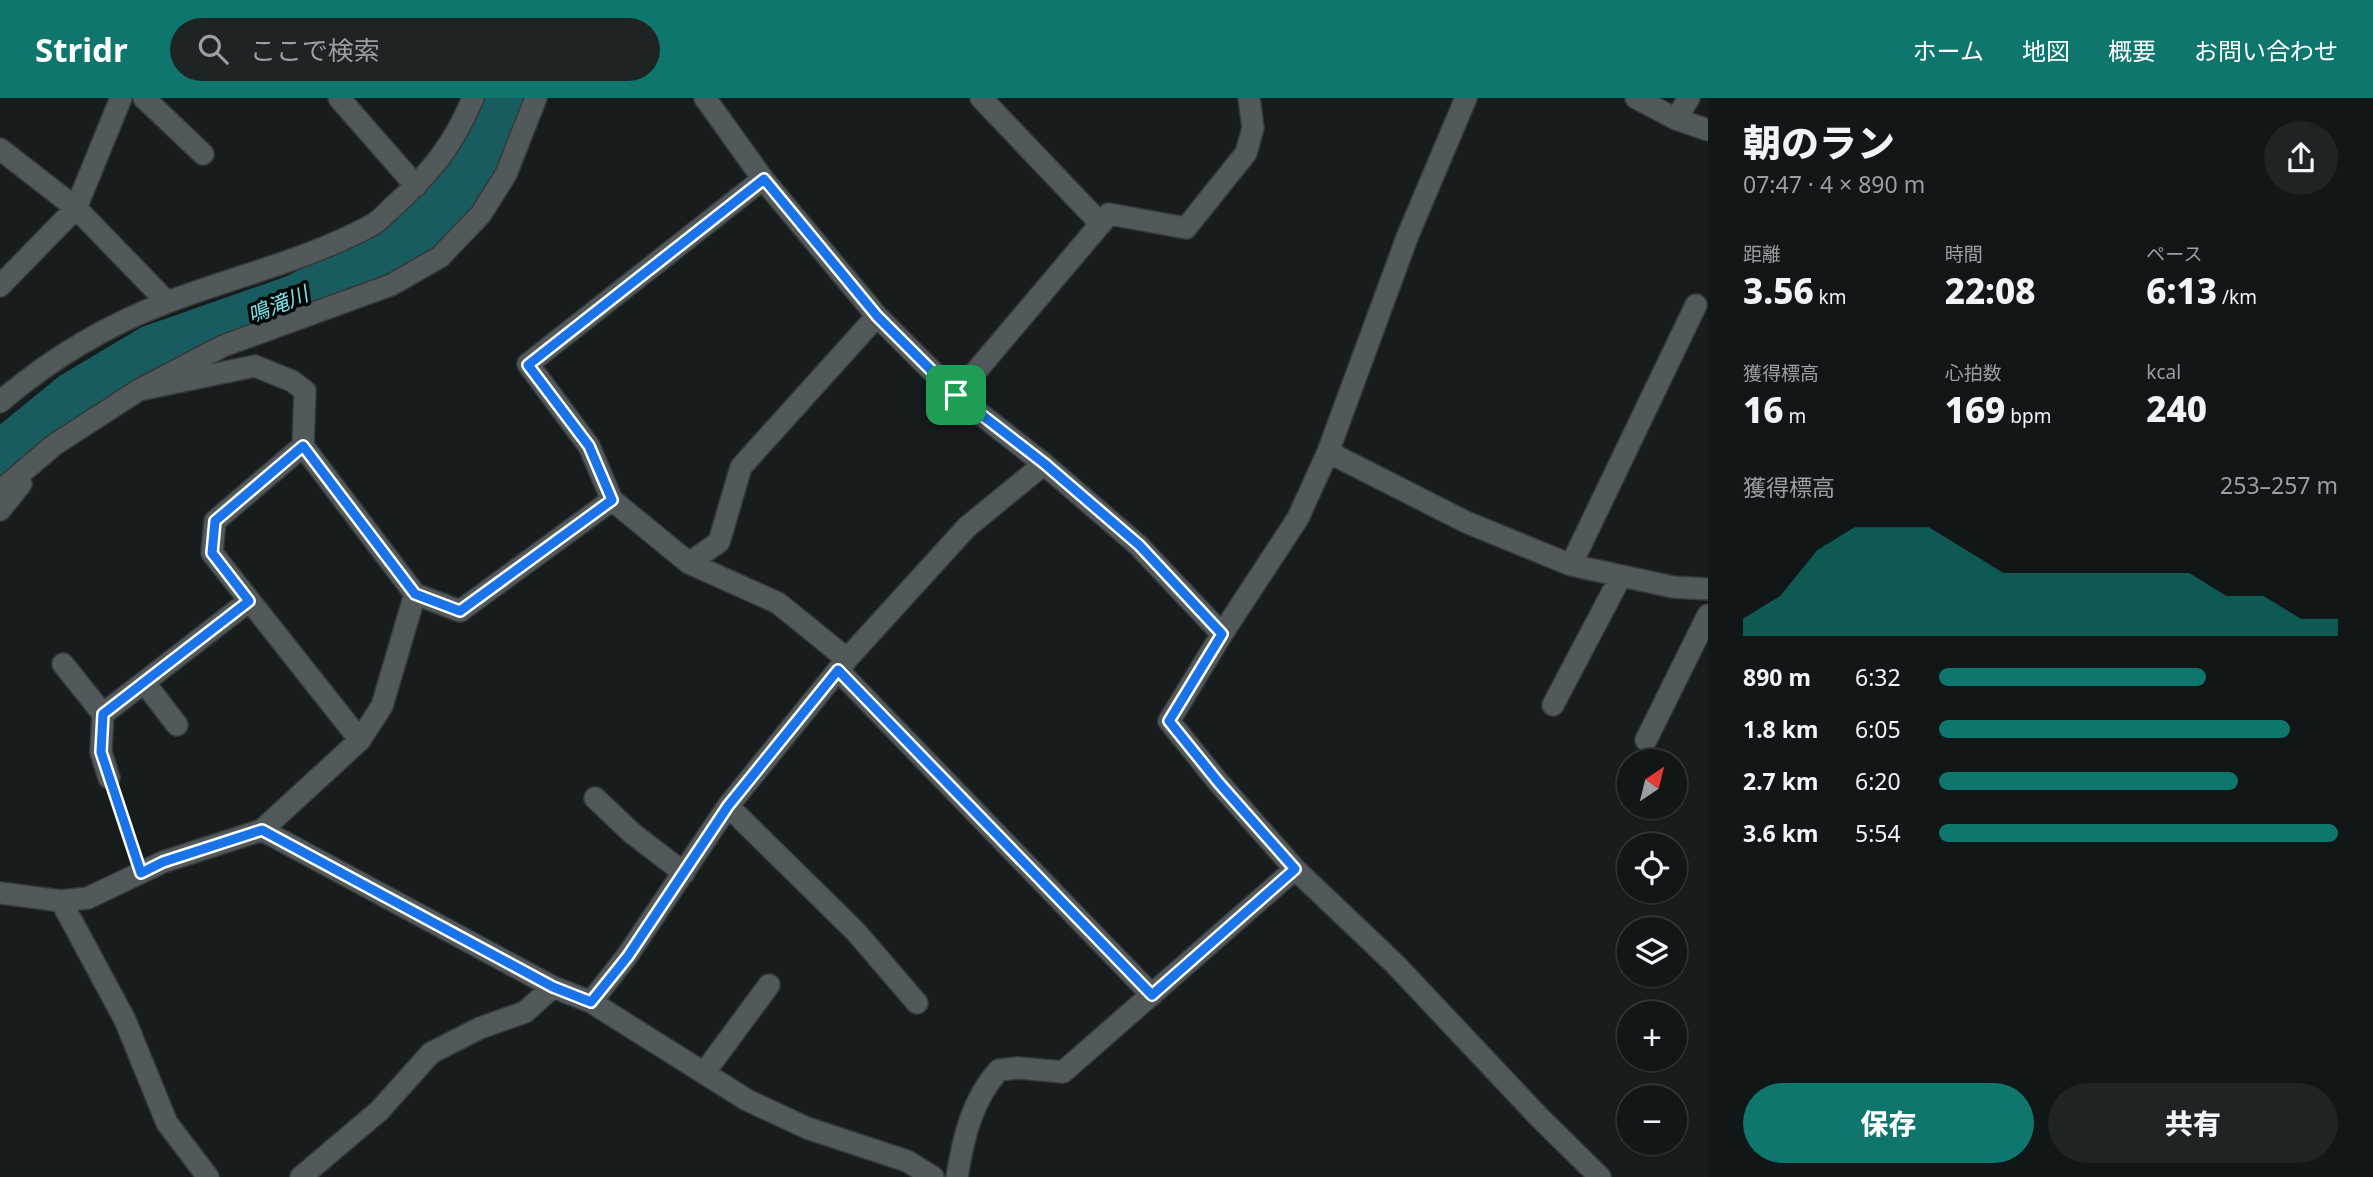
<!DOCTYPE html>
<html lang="ja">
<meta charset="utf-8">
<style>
:root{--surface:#111616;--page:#1e2323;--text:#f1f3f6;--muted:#9c9fa1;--line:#303535;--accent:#0f766e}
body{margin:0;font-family:"Noto Sans","Noto Sans JP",sans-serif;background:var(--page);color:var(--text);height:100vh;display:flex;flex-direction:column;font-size:26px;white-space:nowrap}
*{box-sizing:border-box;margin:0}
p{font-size:23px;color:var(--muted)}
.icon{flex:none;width:38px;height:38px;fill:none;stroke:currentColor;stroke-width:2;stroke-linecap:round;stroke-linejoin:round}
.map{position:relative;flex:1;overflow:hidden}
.sheet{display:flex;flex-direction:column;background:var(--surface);width:665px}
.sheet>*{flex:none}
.needle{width:46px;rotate:35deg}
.fabs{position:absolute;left:1617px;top:651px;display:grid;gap:14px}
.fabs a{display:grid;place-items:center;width:70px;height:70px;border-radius:50%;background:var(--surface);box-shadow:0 2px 5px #0004,0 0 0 2px var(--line);font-size:35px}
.pin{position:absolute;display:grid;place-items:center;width:60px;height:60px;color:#fff;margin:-30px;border-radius:14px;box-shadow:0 4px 10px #0006}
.round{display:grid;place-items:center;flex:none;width:74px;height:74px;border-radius:37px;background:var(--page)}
.summary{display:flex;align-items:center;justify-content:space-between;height:119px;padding:0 35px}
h1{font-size:38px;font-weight:800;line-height:52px}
.metrics{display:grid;grid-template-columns:repeat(3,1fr);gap:10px;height:119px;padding:7px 35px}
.metrics div{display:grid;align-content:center}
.metrics b{font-size:35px;font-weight:800}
.metrics small{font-size:19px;font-weight:400}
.metrics p{font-size:19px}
.chart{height:196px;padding:14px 35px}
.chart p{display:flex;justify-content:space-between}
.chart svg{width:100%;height:126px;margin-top:7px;fill:var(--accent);opacity:.7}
.cta{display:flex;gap:14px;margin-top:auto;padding:14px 35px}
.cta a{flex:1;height:80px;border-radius:42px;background:var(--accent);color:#fff;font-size:28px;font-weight:800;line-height:80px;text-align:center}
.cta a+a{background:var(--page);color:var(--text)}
ul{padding:0 35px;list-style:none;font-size:23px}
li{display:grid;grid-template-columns:112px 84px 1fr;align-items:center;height:52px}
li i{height:18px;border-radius:9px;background:var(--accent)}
header{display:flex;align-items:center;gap:42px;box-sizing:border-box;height:98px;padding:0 35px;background:var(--accent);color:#fff}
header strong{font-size:33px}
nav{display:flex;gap:38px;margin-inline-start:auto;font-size:24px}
.search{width:490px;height:63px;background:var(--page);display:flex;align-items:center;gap:18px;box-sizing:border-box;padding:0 24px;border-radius:38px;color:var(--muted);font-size:26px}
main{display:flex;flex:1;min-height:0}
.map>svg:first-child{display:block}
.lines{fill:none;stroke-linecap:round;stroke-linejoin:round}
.river{stroke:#185c5f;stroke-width:52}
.street-casing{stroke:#353939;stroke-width:24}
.path{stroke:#565c5c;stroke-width:4.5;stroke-dasharray:7 3.5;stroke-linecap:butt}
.street{stroke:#52595a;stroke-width:21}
.route-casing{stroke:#fff;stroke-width:14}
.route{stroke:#1a73e8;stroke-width:9}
.labels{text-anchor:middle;stroke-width:7;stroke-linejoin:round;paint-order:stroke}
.water-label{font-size:21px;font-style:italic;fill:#7de3e7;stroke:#050707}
</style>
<header>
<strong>Stridr</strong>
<div class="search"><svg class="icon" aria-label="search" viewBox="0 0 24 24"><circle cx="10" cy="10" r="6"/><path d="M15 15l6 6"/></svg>ここで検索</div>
<nav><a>ホーム</a><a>地図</a><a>概要</a><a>お問い合わせ</a></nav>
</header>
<main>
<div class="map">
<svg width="1708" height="1079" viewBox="0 0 1708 1079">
<rect width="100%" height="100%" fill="#171d1d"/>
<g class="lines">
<!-- river -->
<path class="river" d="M0,360L75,299L152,253L295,203L363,168L435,121L464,86L506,0"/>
<defs>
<path id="street" d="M144,0L203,56
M339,0L416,88
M705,0L763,81L877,218L956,297L1044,366L1138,447L1222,536
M981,0L1101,126
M1466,0L1408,137L1328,354L1298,420L1222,536L1169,623L1219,685L1295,771L1395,866L1539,1019L1600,1079
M1636,0L1676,21L1708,32
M1676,21L1689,0
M0,51L76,110L167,204
M0,188L76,110L121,0
M139,292L255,268L292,283L305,293L303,348L215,423L212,455L360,642L262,732
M956,297L1109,116L1186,130L1246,55L1253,30L1249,0
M0,304C49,262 107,227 168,204C235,178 308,162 372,127C381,122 388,113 396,106C431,75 455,44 473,0
M303,348L415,496L382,608L360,642
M1328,354L1466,424L1571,467L1673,489L1708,491
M0,393L54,347L139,292L223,248L391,187L440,159L481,116L506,76L536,0
M612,402L589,348L528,266L763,81
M0,412L21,386
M689,465L778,505L847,561
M1571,467L1696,207
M415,496L460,513L612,402L689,465L719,444L741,369L877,218
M63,566L103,616
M838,572L1152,897
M144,584L177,627
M1553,607L1621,478
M1646,642L1708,517
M109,680L101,654L103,616L249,503
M595,700L632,735L684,775
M728,708L856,834L917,905
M0,795L61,803L88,800L163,764L262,732L553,889L591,904L747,1002L807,1030L907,1063L933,1079
M61,803L125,922L167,1025L208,1079
M591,904L627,858L728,708L847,561L967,429L1044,366
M704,975L769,887
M301,1079L379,1013L431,955L480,930L525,914L553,889
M957,1079C963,1041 972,1001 999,972L1018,970L1063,974L1295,771"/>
</defs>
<!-- street casing -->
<use href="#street" class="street-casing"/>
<!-- path -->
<path class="path" d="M116,701L133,752"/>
<!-- street -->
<use href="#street" class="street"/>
</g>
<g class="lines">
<defs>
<path id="route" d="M764,81L877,218L956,297L1045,366L1139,447L1222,536L1169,623L1219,685L1295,771L1152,897L838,572L728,708L628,858L591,904L553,889L262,732L163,764L141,775L101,654L103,616L249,503L212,455L215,423L303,348L415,496L460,513L612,402L589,348L528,267Z"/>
</defs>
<!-- route casing -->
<use href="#route" class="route-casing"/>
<!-- route -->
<use href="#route" class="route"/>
</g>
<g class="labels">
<!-- water labels -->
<g class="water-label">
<text transform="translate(278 207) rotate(-22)" y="7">鳴滝川</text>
</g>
</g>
</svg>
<div class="fabs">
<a><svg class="needle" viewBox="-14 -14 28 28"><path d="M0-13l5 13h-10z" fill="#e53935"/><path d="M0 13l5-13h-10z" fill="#9c9fa1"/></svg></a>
<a><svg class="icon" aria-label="locate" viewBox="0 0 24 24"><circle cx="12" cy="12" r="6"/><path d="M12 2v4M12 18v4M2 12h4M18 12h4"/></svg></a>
<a><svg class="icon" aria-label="layers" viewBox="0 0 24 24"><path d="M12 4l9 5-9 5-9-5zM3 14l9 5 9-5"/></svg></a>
<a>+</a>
<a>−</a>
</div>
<div class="pin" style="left:956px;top:297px;background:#1e9e55"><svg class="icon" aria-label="arrive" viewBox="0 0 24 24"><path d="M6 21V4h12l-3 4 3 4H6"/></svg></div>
</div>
<section class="sheet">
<div class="summary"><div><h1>朝のラン</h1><p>07:47 · 4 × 890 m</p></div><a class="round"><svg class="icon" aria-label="share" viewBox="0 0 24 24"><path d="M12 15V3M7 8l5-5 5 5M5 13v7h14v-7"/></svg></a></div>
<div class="metrics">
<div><p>距離</p><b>3.56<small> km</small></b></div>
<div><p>時間</p><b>22:08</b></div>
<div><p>ペース</p><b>6:13<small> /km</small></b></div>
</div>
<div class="metrics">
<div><p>獲得標高</p><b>16<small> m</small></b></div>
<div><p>心拍数</p><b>169<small> bpm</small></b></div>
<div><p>kcal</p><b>240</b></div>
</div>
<div class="chart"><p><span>獲得標高</span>253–257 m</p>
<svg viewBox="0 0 160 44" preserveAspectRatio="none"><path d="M0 44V38L10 30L20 14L30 6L40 6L50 6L60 14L70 22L80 22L90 22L100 22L110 22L120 22L130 30L140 30L150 38L160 38V44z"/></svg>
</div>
<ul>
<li><b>890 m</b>6:32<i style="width:67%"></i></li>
<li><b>1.8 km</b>6:05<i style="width:88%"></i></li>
<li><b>2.7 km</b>6:20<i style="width:75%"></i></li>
<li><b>3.6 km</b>5:54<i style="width:100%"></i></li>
</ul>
<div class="cta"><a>保存</a><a>共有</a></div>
</section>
</main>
